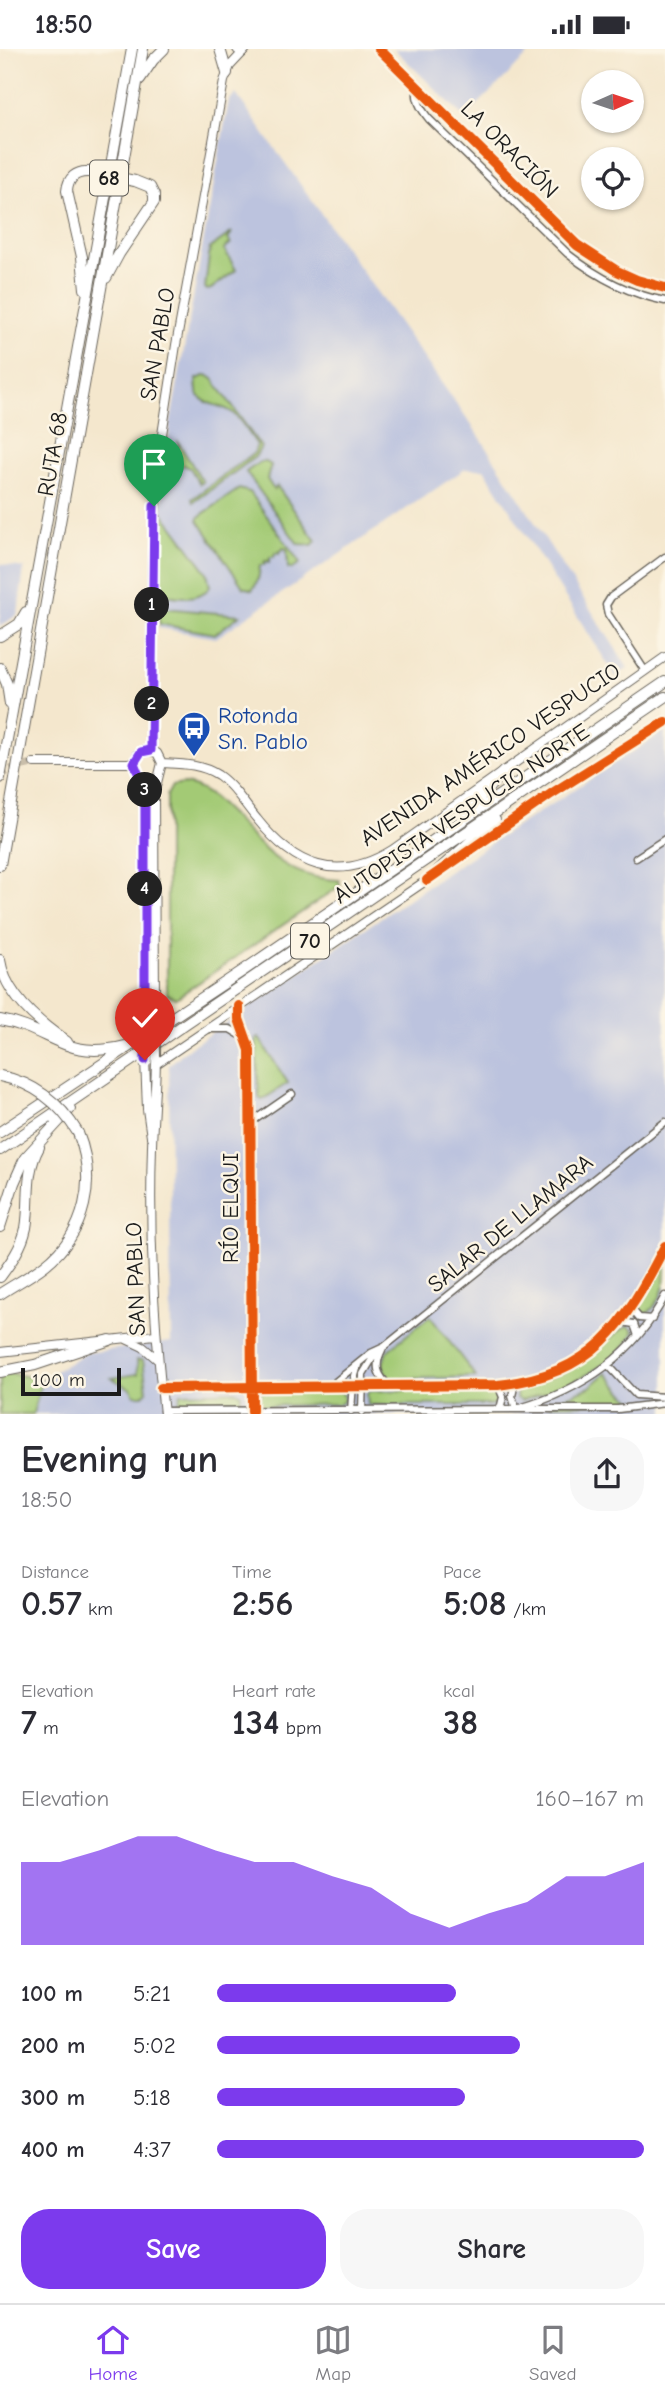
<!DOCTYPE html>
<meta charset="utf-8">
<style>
:root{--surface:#fff;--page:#f7f7f7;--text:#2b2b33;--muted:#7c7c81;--line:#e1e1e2;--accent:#7c3aed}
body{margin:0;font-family:"Comic Neue",sans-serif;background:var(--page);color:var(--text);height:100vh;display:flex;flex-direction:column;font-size:26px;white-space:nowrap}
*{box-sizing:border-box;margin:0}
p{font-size:23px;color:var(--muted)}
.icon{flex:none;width:38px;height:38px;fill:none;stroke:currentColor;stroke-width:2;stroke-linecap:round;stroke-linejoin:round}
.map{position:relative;height:1365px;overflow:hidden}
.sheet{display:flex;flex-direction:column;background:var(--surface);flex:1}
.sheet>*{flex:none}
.needle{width:46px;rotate:87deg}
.controls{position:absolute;left:581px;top:21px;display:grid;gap:14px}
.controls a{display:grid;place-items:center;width:63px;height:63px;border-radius:50%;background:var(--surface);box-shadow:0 2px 5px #0004;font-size:35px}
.scale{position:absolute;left:21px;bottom:18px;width:100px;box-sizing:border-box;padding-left:7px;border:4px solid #1c1c1c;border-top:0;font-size:19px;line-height:24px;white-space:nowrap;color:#1c1c1c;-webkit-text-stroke:5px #fcf5e5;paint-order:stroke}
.pin{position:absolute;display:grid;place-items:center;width:60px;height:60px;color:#fff;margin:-72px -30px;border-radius:50% 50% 50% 0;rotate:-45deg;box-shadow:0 0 7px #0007}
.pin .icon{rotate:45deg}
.km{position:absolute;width:35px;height:35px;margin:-18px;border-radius:50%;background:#222;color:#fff;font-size:19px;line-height:35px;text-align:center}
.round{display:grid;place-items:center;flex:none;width:74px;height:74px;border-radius:28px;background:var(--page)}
.head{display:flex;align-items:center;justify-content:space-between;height:119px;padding:0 21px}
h1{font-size:38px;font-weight:700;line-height:52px}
.stats{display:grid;grid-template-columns:repeat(3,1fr);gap:10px;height:119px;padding:7px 21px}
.stats div{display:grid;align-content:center}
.stats b{font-size:35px;font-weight:700}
.stats small{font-size:19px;font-weight:400}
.stats p{font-size:19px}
.chart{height:196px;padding:14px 21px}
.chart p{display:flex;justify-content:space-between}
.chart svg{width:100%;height:126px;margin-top:7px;fill:var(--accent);opacity:.7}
.cta{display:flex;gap:14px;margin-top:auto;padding:14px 21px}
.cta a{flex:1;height:80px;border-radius:28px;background:var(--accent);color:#fff;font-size:28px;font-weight:700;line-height:80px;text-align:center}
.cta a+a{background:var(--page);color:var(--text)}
ul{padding:0 21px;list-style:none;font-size:23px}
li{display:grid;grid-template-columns:112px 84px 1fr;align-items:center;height:52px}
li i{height:18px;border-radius:9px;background:var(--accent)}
.status{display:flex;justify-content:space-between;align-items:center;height:49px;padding:0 35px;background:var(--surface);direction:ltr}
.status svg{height:19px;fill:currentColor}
.dock{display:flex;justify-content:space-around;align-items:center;height:98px;border-top:2px solid var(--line);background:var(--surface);font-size:19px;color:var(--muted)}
.dock a{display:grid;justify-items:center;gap:4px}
.dock .active{color:var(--accent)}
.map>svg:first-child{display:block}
.industrial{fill:#bcc3de}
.green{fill:#a3ca75;stroke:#607348;stroke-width:2}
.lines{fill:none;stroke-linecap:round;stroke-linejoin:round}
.major-tunnel{stroke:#c9beaa;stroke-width:8;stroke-dasharray:8 4;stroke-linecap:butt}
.minor-casing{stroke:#68635a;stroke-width:9}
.major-casing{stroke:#68635a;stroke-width:10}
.highway-casing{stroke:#68635a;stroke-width:12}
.minor{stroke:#fff;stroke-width:6}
.major{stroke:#fff;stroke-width:8}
.highway{stroke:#fff;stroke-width:10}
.major-bridge-casing{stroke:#68635a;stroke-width:10;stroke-linecap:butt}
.highway-bridge-casing{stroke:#68635a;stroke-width:12;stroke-linecap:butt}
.major-bridge{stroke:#fff;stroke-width:8}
.highway-bridge{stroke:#fff;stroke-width:10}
.cycleway-casing{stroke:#fcf5e5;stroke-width:15}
.cycleway{stroke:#e8590c;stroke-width:10}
.route-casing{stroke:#fff;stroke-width:14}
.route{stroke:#7c3aed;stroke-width:9}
.labels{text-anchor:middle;stroke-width:5;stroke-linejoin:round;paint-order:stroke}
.shield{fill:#fcf5e5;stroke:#5f5d58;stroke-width:2}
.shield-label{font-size:21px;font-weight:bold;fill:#1c1c1c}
.street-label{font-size:23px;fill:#1c1c1c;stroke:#fcf5e5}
.transit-label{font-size:23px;fill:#164399;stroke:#fcf5e5;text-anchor:start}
</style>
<div class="status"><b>18:50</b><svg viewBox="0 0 49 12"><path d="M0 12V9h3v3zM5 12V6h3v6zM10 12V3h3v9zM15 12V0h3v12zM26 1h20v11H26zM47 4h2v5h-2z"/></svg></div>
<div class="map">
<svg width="665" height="1365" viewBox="0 0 665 1365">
<rect width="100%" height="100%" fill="#fcf5e5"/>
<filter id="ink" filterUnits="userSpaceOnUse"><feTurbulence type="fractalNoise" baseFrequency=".0143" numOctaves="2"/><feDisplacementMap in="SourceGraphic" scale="14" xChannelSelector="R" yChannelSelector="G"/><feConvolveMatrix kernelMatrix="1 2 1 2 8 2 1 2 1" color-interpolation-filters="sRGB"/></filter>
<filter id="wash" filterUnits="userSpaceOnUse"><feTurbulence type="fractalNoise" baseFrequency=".00686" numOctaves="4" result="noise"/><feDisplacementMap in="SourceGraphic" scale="28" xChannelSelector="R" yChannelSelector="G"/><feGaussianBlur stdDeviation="1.57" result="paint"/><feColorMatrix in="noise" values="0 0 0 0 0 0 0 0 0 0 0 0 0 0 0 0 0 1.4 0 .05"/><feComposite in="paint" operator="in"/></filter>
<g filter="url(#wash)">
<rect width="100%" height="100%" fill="#f4e7cd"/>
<!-- industrial -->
<path class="industrial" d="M394,0H534L466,67H463Z
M236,45L480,388L628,619L616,628L484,420H465L216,589L159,579L161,467L170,377L229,51Z
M0,515L24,519L18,565L0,578Z
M665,682V1365H10L16,1330H42L86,1304L171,1293L169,1016L186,1001L491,794Z"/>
<!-- green -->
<path class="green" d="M232,183L228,190L231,194L224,200L236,221L211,240L207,241L205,239L210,199Z
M207,326L213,330L261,398L255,408L194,453L192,450L254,404L257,396C250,386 242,372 233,364C220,353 192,359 197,330Z
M178,393L203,433L200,435L190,419L184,416L176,419Z
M260,413H266L271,416L267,430L274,441L277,437L316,492L312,496L298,495L246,423Z
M239,440L250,443L300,514L292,520L288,519L287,500L283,499L282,502H279V505L275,504L274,508H270L269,513L265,512L264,516H260C259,526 259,533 252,541L243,538L198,471L200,467Z
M163,464L207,523L210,538C200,551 176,550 161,543L158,538Z
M163,559L240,566L215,585L159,575V565Z
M184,735C204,738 215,750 229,764C263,799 285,829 339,831L340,837L176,949L167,945V746L172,737Z
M259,989L288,1034L262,1051L259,1049L256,991Z
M665,1201C665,1212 665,1226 664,1237C661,1248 652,1267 640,1265L637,1255Z
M430,1267L476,1328L392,1330L385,1325L383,1314L387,1302Z
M629,1277L634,1282C618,1319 557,1341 521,1352L516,1349L517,1338C537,1332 557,1327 575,1317C590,1308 617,1279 629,1277Z
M137,1311H143L147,1342L143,1346H134L131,1340L112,1329L138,1325Z
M8,1324L42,1330L33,1365H0V1326Z
M606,1324L626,1346L636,1354L547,1356L590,1338Z
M492,1339L498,1346L496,1354L491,1356H368L367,1344L370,1342Z
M237,1342L241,1345L240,1353L237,1355H182L179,1353L181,1344Z
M263,1342H340L344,1346V1352L340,1355L263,1357L257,1350Z"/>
</g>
<g filter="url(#ink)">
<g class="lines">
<!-- major-tunnel -->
<path class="major-tunnel" d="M0,726L14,719L34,714"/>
<defs>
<path id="minor" d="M379,0L577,196L617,222L637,231L665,239
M417,36C415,50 420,59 429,70L568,205C597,228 629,245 665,252
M645,622L608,565L606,556L611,548L665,508
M636,809L665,790
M452,814L551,745L665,673
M239,957V970L250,1001L252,1362
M210,980H230L245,989
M250,1074L292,1045
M634,1258V1263L639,1269L652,1270
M621,1273L634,1275L638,1287
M382,1301C374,1317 377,1327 391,1338
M609,1317L636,1346L665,1348
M515,1334L512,1347L516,1360H618L665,1354
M498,1336L503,1348L500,1360
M329,1338L371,1304L384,1298L665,1073
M161,1339L498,1336C594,1325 624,1277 665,1197
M163,1362L516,1360C581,1342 633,1308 665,1247
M351,1362L353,1334L358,1316
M362,1363L363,1325L377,1302"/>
<path id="major" d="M151,701L152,523L158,411L176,296L224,32L230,17L246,0
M34,714H134
M162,714C182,715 201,715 218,726C234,737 245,756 257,770C294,817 337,835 392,801L665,608
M144,960L145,741L134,714L138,705L147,701L157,704L162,714L154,746L155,958
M156,1006C156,1036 153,1066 152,1097C149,1186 154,1276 164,1365
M145,1010L147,1060L151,1088
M156,1015L427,831
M126,1290L143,1298L158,1311
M0,1303L155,1286"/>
<path id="highway" d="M220,0L227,24
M238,0L242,3
M140,30L153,11L164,0
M106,229L119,205L154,153V146L150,138L135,132
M85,240L82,208L67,142C68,129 76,122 89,123
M0,587L19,575L26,563
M0,619L7,635L10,655
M0,729L132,0
M462,767L504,722
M0,816L143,0
M427,831L495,771
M0,911C5,946 39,974 67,993
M0,971C52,980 63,1012 125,997
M0,1083L244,921L665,633
M0,1101L665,648
M0,1178L14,1134L25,1109L70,1060
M0,1228C11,1213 22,1198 26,1179C31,1151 24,1125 39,1098
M0,1245C15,1235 31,1227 45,1216C86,1184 97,1131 78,1084
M0,1323L35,1316L110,1291"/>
</defs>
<!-- minor casing -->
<use href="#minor" class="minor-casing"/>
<!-- major casing -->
<use href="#major" class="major-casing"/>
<!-- highway casing -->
<use href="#highway" class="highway-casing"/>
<!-- minor -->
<use href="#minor" class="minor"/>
<!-- major -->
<use href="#major" class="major"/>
<!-- highway -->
<use href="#highway" class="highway"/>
<defs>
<path id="major-bridge" d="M155,958L156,1006
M144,960L145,1010"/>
<path id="highway-bridge" d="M89,123L135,132
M0,1027C35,1034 60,1054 78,1084"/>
</defs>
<!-- major-bridge casing -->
<use href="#major-bridge" class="major-bridge-casing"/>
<!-- highway-bridge casing -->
<use href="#highway-bridge" class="highway-bridge-casing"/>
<!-- major-bridge -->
<use href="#major-bridge" class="major-bridge"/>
<!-- highway-bridge -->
<use href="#highway-bridge" class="highway-bridge"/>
<defs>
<path id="cycleway" d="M379,0L577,196L617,222L637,231L665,239
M427,831L551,745L665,673
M239,957V970L250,1001L252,1362
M161,1339L498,1336C594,1325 624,1277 665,1197"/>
</defs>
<!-- cycleway casing -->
<use href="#cycleway" class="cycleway-casing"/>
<!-- cycleway -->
<use href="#cycleway" class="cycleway"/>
</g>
</g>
<g class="lines" filter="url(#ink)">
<defs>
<path id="route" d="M145,1011V741L134,714L141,703L151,701L154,457"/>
</defs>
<!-- route casing -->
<use href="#route" class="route-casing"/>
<!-- route -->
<use href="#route" class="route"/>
</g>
<!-- icons -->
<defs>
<symbol id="bus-pin" viewBox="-11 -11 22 30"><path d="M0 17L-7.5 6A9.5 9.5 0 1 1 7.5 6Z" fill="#1a4fb4" stroke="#fcf5e5"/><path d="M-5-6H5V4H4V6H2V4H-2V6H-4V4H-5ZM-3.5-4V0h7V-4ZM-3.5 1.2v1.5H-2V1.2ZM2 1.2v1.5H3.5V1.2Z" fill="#fff"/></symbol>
</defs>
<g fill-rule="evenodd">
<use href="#bus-pin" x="175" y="660" width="38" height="52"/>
</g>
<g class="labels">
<!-- shield labels -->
<g class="shield">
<rect x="90" y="111.5" width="38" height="35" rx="5"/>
<rect x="291" y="874.5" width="38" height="35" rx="5"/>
</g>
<g class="shield-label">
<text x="109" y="136">68</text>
<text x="310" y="899">70</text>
</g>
<!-- street labels -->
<g class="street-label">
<text transform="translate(510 100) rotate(45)" y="8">LA ORACIÓN</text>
<text transform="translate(157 295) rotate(-80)" y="8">SAN PABLO</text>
<text transform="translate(52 405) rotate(-80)" y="8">RUTA 68</text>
<text transform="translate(490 705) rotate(-34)" y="8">AVENIDA AMÉRICO VESPUCIO</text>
<text transform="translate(461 764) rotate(-34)" y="8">AUTOPISTA VESPUCIO NORTE</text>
<text transform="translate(230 1159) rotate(-90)" y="8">RÍO ELQUI</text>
<text transform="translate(510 1174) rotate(-39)" y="8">SALAR DE LLAMARA</text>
<text transform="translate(135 1230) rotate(-92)" y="8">SAN PABLO</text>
</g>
<!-- transit labels -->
<g class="transit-label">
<text x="218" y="674">Rotonda<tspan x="218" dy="26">Sn. Pablo</tspan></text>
</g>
</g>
</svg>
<div class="controls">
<a><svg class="needle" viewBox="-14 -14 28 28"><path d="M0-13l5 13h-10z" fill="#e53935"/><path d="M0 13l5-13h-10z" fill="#7c7c81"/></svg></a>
<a><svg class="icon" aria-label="locate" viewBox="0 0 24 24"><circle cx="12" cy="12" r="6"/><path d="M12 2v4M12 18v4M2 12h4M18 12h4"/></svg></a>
</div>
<div class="scale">100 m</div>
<div class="pin" style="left:154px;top:457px;background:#1e9e55"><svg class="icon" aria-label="arrive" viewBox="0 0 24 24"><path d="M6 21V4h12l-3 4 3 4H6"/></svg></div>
<div class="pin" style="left:145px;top:1011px;background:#d93025"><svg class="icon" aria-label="check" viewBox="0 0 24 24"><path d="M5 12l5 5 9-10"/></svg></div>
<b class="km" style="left:152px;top:556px">1</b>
<b class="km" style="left:152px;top:655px">2</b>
<b class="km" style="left:145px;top:741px">3</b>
<b class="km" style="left:145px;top:840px">4</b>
</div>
<section class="sheet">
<div class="head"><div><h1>Evening run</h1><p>18:50</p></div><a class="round"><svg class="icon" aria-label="share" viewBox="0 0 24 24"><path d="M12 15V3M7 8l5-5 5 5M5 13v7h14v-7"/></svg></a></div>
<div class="stats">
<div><p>Distance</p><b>0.57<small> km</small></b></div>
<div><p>Time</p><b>2:56</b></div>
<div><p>Pace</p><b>5:08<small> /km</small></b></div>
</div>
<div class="stats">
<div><p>Elevation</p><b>7<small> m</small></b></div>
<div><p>Heart rate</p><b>134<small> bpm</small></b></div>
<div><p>kcal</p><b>38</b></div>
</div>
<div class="chart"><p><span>Elevation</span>160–167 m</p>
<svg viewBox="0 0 160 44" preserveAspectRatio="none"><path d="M0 44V15L10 15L20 11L30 6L40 6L50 11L60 15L70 15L80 20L90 24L100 33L110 38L120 33L130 29L140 20L150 20L160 15V44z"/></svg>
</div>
<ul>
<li><b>100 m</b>5:21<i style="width:56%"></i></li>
<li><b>200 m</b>5:02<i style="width:71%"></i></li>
<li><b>300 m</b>5:18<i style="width:58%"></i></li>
<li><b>400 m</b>4:37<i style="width:100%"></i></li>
</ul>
<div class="cta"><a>Save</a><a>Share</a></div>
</section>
<nav class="dock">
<a class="active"><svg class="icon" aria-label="home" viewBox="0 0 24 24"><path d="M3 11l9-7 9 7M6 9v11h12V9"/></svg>Home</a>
<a><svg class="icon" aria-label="map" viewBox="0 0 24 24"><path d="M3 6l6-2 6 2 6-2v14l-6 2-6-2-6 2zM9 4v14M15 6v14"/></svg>Map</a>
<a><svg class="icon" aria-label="saved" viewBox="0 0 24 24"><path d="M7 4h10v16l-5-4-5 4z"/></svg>Saved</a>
</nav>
